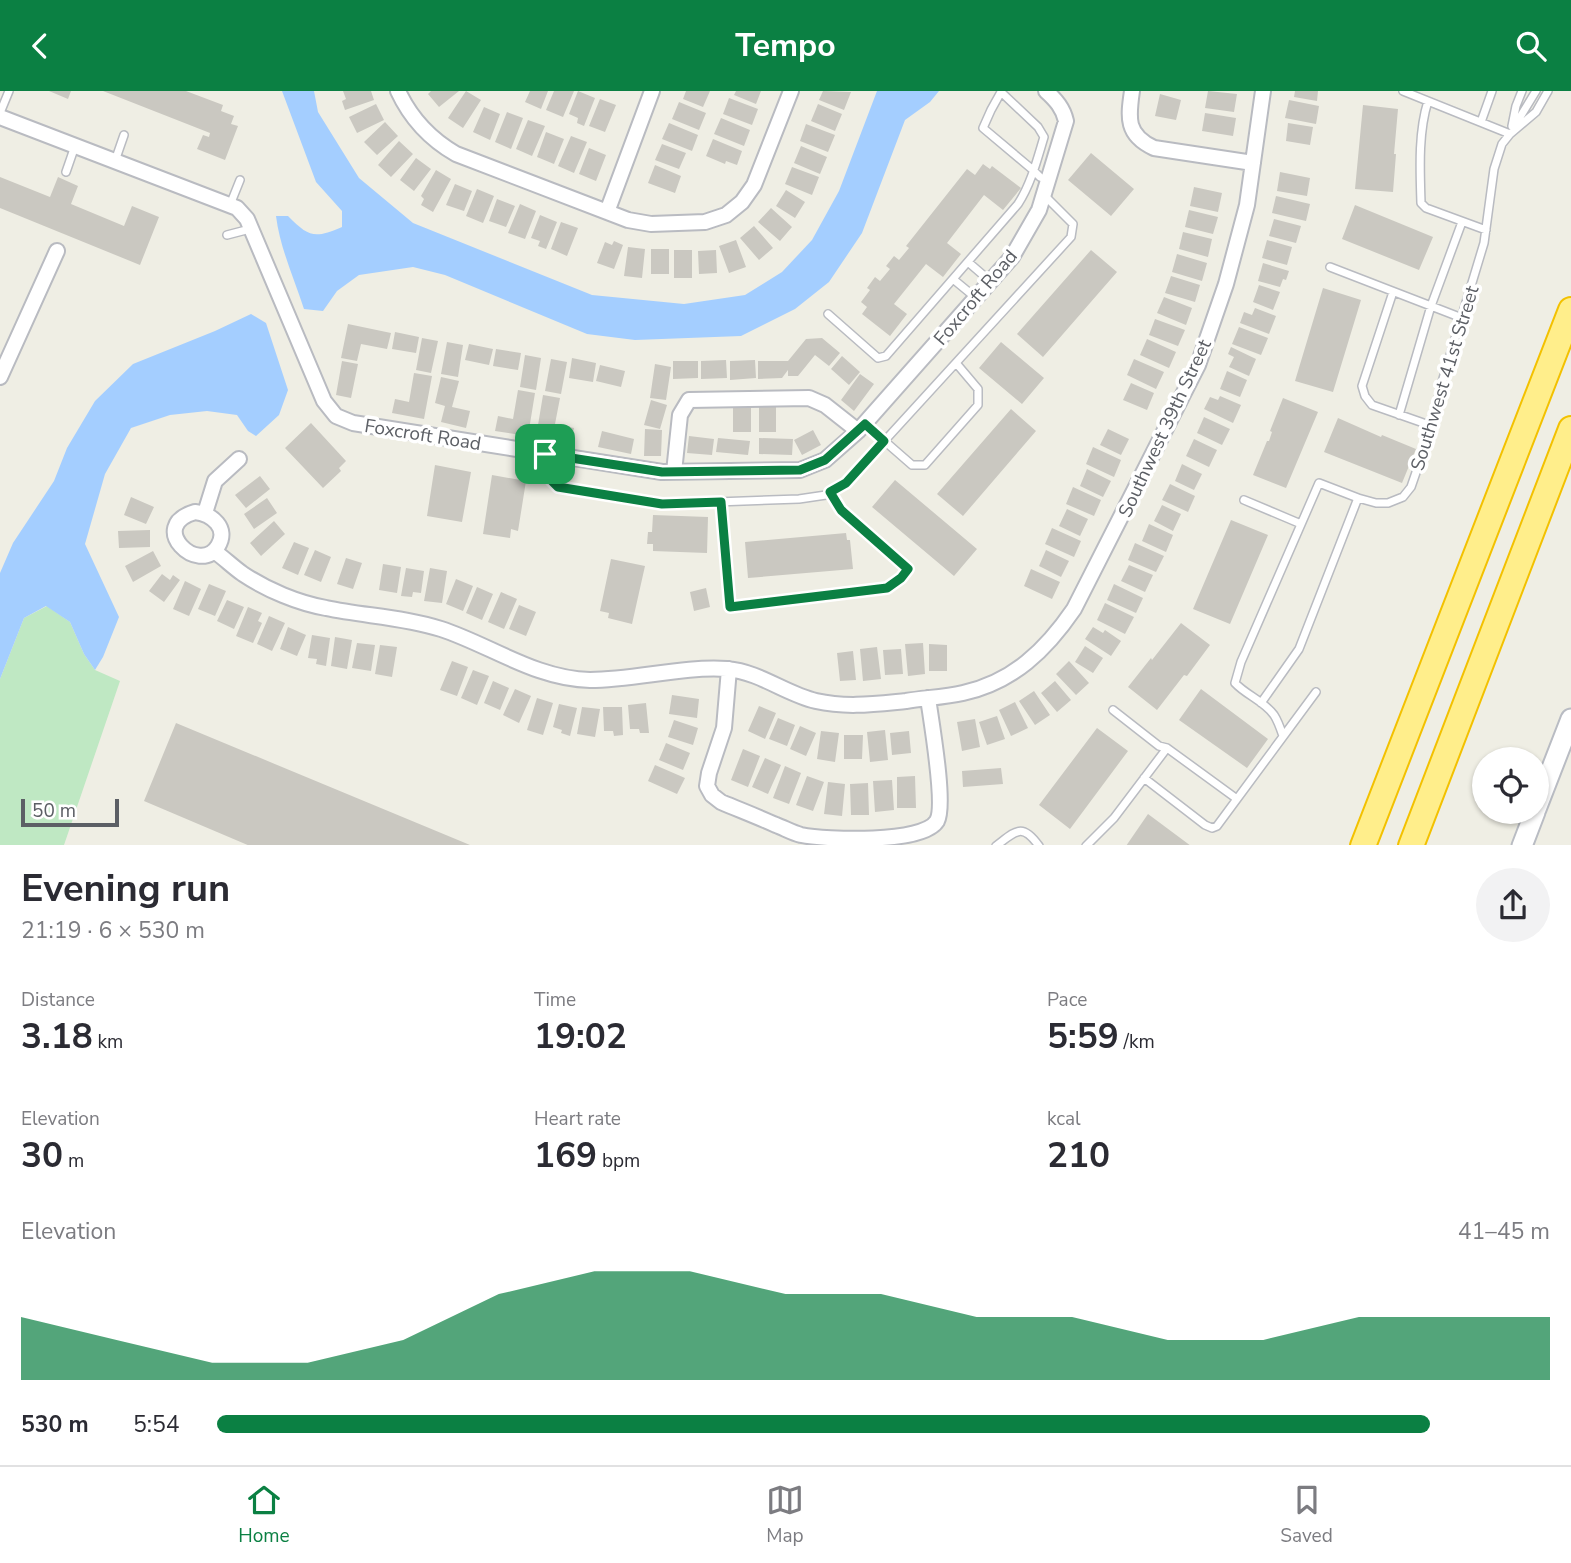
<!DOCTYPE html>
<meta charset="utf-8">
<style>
:root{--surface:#fff;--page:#f2f2f3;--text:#2b2b33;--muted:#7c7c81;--line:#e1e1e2;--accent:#0b8043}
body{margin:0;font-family:"Nunito Sans",sans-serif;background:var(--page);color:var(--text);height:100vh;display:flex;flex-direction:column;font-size:26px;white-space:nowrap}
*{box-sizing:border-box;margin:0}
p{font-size:23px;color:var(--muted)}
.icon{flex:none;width:38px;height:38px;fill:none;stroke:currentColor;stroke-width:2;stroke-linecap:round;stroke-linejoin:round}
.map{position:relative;height:754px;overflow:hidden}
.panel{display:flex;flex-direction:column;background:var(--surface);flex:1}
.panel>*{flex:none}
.controls{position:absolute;left:1472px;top:656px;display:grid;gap:14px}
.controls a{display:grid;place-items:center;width:77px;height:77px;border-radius:50%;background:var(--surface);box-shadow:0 2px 5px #0004;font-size:35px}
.scale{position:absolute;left:21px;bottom:18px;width:98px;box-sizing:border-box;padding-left:7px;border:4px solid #5c5f65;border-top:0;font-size:19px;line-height:24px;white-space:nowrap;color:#5c5f65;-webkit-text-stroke:5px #fff;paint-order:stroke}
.pin{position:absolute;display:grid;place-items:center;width:60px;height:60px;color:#fff;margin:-30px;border-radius:14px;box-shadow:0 4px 10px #0006}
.round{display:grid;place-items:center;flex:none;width:74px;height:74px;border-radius:37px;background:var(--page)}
.summary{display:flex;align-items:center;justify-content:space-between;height:119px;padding:0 21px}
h1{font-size:38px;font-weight:700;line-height:52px}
.metrics{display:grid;grid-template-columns:repeat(3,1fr);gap:10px;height:119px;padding:7px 21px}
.metrics div{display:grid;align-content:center}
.metrics b{font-size:35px;font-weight:700}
.metrics small{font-size:19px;font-weight:400}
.metrics p{font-size:19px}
.chart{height:196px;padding:14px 21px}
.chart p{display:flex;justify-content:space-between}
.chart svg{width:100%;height:126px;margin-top:7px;fill:var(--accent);opacity:.7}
ul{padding:0 21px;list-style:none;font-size:23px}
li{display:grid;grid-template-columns:112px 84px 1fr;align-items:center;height:52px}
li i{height:18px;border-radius:9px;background:var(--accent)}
header{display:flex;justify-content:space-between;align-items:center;height:91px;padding:0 21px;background:var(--accent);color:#fff;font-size:32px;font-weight:700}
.tab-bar{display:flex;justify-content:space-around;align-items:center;height:98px;border-top:2px solid var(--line);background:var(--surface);font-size:19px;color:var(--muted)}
.tab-bar a{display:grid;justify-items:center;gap:4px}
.tab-bar .selected{color:var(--accent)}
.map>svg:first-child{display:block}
.green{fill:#bfe8c3}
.water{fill:#a4ceff}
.building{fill:#cac8c1}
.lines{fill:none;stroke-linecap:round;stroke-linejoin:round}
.lane-casing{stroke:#b9bbc1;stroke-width:10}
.street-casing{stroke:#b9bbc1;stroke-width:18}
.secondary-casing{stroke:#b9bcc3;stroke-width:23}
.highway-casing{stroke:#f3c100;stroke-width:28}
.lane{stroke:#fff;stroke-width:7}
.street{stroke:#fff;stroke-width:14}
.secondary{stroke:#fff;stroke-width:19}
.highway{stroke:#ffee8b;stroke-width:24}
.route-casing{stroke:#fff;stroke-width:14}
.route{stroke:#0b8043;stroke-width:9}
.labels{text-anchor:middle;stroke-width:7;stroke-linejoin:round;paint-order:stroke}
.street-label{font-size:19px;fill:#5c5f65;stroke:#fff}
</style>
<header><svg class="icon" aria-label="back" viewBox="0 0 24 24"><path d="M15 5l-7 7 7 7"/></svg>Tempo<svg class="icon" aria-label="search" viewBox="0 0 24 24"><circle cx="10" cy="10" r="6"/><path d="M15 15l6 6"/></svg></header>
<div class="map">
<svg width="1571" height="755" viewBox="0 0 1571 755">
<rect width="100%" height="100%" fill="#efeee4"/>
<!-- green -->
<path class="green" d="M47,515L70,531L84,563L95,579L120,590L64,754H0V588L24,527Z"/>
<!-- water -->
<path class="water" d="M282,0H314L318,21L359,87L413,132L592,204L684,213L745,204L782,181L812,149L839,100L877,0H939L930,11L905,29L862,142L829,191L795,218L741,245L635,249L587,243L445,184L413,176L359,184L337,200L323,220L304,218C294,187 280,157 276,125H288C309,146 314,148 342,136V120L316,91Z
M251,223L266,232L288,299L279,324L256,345L248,340L237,324L207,320L170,324L131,337L105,383L85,453L119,526L103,566L95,579L84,563L70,531L46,515L24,527L0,588V482L13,452L54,390L67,357L95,310L133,273L215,240Z"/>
<!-- building -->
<path class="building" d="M49,0H71L68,8Z
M103,0H186L223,14L221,20L234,25L231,33L238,35L225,69L197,58L203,44L209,46L210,42Z
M343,0H371L374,9L345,19L342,10L346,8Z
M431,0H459L439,16L428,3Z
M466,0L481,9L463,37L448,27Z
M530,0H548L541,18L525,11Z
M554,0H574L563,26L546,19Z
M578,0L595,7L584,35L577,32L578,27L569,23Z
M686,0H710L703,16L683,8Z
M736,0H761L756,13L734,4Z
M823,0L851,1L844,19L819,9Z
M1208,0L1237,3L1234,21L1205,17Z
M1295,0H1318L1317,10L1294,6Z
M1160,3L1181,9L1176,29L1155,25Z
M729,7L758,18L752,34L723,23Z
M600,8L616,14L605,41L589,35Z
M1289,9L1319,15L1316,33L1285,27Z
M679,11L706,22L699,39L672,28Z
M376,13L384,29L357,42L349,26Z
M818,13L842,23L835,40L811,30Z
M1363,14L1398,18L1394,63H1396L1393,101L1355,98Z
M484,16L500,23L490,49L473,41Z
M507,21L523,27L511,58L495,51Z
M1205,22L1236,27L1233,45L1202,40Z
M721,27L750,39L744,55L714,43Z
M528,29L545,35L532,65L516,58Z
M385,31L398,45L377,64L364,51Z
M669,32L698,44L692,60L662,48Z
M1288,32L1313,36L1310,54L1286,50Z
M806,33L835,44L828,61L800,50Z
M546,41L564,48L554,73L537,66Z
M571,45L587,51L574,82L558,75Z
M713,48L742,60L737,74L726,70L725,73L706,65Z
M399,50L413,63L391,86L378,74Z
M662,53L686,62L679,78L655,69Z
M801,55L827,66L820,83L794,72Z
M589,57L606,64L596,90L579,83Z
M1091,62L1134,98L1111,125L1068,89Z
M416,67L431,78L414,100L400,89Z
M983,73L990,78L992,75L1021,97L1003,119L984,104L947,152L961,163L943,186L926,173L894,213L907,223L890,245L862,223L867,216L861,211L870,199L867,197L875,186L880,190L890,178L886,175L894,165L899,169L909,157L906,155L967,78L975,84Z
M655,74L681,85L675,102L648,92Z
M792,76L819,86L812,104L785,93Z
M436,79L451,88L433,121L421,114L424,108L421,105Z
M1280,81L1310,87L1307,105L1277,100Z
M0,86L50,106L58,86L78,95L71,113L124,135L132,115L159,126L140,174L0,117Z
M455,93L472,100L464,120L446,114Z
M1194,96L1222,102L1218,121L1190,115Z
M477,98L494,105L483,132L466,125Z
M786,99L805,111L795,127L776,115Z
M1276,105L1310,113L1306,130L1272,122Z
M497,108L515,115L506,136L489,130Z
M520,113L536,120L525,148L508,142Z
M1355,114L1433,146L1419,179L1342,148Z
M771,117L792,136L780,150L758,131Z
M1189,119L1218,126L1213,143L1185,136Z
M540,124L557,131L546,158L538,155L540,150L531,147Z
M1274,128L1301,135L1296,152L1269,145Z
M561,131L578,137L567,165L551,158Z
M754,135L773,157L759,169L740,147Z
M1183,141L1212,148L1208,166L1179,158Z
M736,149L746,176L729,182L719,155Z
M1267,149L1292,156L1287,174L1262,167Z
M614,150L623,154L614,178L597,172L605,151L612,154Z
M628,156L645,158L642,187L624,185Z
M651,158H669V183H651Z
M674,159H692V187H674Z
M716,159L717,182L699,183L698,160Z
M1091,159L1117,181L1043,266L1017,243Z
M1177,163L1207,172L1202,190L1172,181Z
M1263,172L1289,180L1286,189L1283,188L1280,196L1258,190Z
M1171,185L1200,194L1195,211L1165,202Z
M1259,194L1280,201L1273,219L1253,211Z
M1323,197L1361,209L1333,301L1295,290Z
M1164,206L1192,217L1186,234L1157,222Z
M1255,217L1276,225L1269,243L1240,232L1244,221L1252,224Z
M1155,228L1185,239L1178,255L1149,244Z
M348,233L391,242L387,258L361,253L357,270L341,267Z
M1239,236L1268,247L1261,264L1232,253Z
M395,241L419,246L416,262L392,258Z
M422,247L438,250L431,282L416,279Z
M822,247L840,262L829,275L815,264L798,285H788V279L782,287L758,288V270H788L806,248Z
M1147,248L1176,261L1169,277L1140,264Z
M447,251L463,254L458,286L441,283Z
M1001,251L1044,287L1022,313L979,277Z
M469,253L493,258L489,274L465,269Z
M1231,256L1256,268L1249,285L1229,276L1234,266L1228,263Z
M496,258L521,262L518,279L493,275Z
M525,264L541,267L536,299L520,296Z
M842,265L860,281L849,294L831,278Z
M572,267L596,272L593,291L569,287Z
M551,268L567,271L561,303L545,300Z
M1134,268L1164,281L1156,298L1127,284Z
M726,269L727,287L701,288V270Z
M755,269L756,287L730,289V270Z
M342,270L358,273L351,307L336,304Z
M673,270H698V287L673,288Z
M655,273L671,276L666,309L650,307Z
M600,274L625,280L621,296L596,290Z
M1227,280L1247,289L1240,306L1220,298Z
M414,282L432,285L424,328L392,322L395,308L409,311Z
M860,283L874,293L854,320L841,309Z
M441,286L459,290L452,316L470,320L466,337L441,331L445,315L435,312Z
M1131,292L1154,302L1147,319L1123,309Z
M518,299L535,302L528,345L495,340L498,325L513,328Z
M543,304L560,307L555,333L574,337L570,357L533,350L536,333L538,334Z
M1220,305L1241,314L1233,332L1204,318L1210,306L1218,309Z
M1283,307L1318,321L1286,397L1253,384L1267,350H1269L1272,341L1270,340Z
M651,309L667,314L660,338L644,334Z
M751,315V341H733V316Z
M759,316H776V341H759Z
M1011,318L1036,340L963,425L937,403Z
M1204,326L1230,338L1222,354L1197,342Z
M1338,327L1381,346L1382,344L1416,358L1402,392L1324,361Z
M311,332L346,370L339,377L341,380L323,397L285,357Z
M645,338L662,339L661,365H644Z
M1108,338L1129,348L1121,364L1100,354Z
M813,339L821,354L802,364L794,349Z
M602,340L634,348L631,363L598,356Z
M689,345L714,348L712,364L687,362Z
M718,347L750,350L748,364L716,361Z
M759,347L793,348L792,364L759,363Z
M1194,348L1217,359L1209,376L1186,365Z
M1093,356L1121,369L1114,386L1086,373Z
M1182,373L1202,383L1194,399L1175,390Z
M435,374L471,381L462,431L427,425Z
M1087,378L1111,390L1103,406L1080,395Z
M492,384L526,390L518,440L511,438L510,447L483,443Z
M260,385L270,398L246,417L235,404Z
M895,389L977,458L954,485L872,416Z
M1170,393L1195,405L1188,421L1162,409Z
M1073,396L1101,409L1094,425L1066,413Z
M131,406L154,416L146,433L124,424Z
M267,407L277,422L254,438L244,423Z
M1162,414L1181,423L1173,440L1154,430Z
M1067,418L1088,428L1080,445L1059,435Z
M653,424L708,426L707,462L653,460V453H647L648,441H652Z
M1231,429L1268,444L1230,533L1193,518Z
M274,430L285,443L261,465L250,452Z
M1149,433L1173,444L1166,461L1142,450Z
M1052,437L1081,450L1074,466L1045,453Z
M150,439V456L119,457L118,440Z
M846,442L847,449H850L853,478L748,487L745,451Z
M294,451L309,457L298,484L282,477Z
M1135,452L1164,465L1156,481L1128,469Z
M315,459L331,466L321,491L304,484Z
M1046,459L1069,470L1061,486L1039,475Z
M153,460L161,475L133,491L125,475Z
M346,467L362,472L353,498L337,493Z
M611,468L645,475L632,533L608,527L609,522L600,520Z
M383,473L401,476L397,502L379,499Z
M1129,474L1153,484L1145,501L1121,490Z
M406,477L424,480L421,502L413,501L412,506L401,505Z
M430,477L447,480L442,512L424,510Z
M1031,478L1060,491L1052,508L1024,495Z
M162,483L170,489L173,484L180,489L164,511L149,500Z
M456,488L473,495L463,520L446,513Z
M185,490L201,498L189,525L173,518Z
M209,493L226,500L215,525L198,518Z
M1114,493L1143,507L1136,522L1107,509Z
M477,496L493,503L482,529L466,522Z
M706,497L710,516L694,520L690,501Z
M501,501L517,508L504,538L488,531Z
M227,509L244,516L234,538L217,530Z
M1105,512L1134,526L1125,543L1097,529Z
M519,514L536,521L526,545L509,538Z
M248,516L262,522L258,530L262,532L253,552L236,545Z
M269,525L285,532L272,560L257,553Z
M1181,532L1210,554L1187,585L1184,584L1157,619L1128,596L1151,567L1152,569Z
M288,536L306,544L297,565L280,558Z
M1093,536L1103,542L1105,539L1121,550L1111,565L1085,548Z
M312,544L330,547L326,575L316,573L317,568L308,567Z
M335,546L352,549L347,578L331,575Z
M357,552L375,554L371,580L352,577Z
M923,552L925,583L908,585L905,553Z
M929,553L947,554V580H929Z
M380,554L397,556L392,586L375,583Z
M1085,555L1103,567L1093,582L1075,571Z
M877,556L881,588L863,590L860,558Z
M901,558L903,583L885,584L883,559Z
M853,560L856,589L840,590L837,562Z
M452,570L468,576L457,605L440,599Z
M1069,570L1089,592L1076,604L1056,583Z
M473,579L489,585L477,614L461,607Z
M493,590L509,597L500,619L484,612Z
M1055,590L1071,609L1057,621L1041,602Z
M515,598L531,605L519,632L503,624Z
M1201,598L1268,648L1247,677L1179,629Z
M1034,600L1050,624L1035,634L1019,610Z
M672,604L699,608L697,627L669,623Z
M537,607L553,612L543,644L527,639Z
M1015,611L1028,637L1011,645L999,619Z
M646,612L649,642H640L639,638H630L628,614Z
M559,613L577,617L570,645L561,642L562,639L553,636Z
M759,615L776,622L765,648L748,640Z
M582,616L600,618L595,646L577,643Z
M603,616H622L623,644L614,645L613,640H604Z
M997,625L1005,648L987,654L979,631Z
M778,627L795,634L787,655L769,648Z
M975,628L980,656L962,660L957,631Z
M674,629L698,637L693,654L668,646Z
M176,632L470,754V755H250L144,710Z
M800,635L816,642L806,665L790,658Z
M1097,637L1128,660L1070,738L1039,714Z
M885,639L888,669L870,671L867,641Z
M821,640L839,642L835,671L817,668Z
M909,640L911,662L892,664L890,642Z
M844,644H863L862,668H844Z
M666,652L690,662L683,679L659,669Z
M743,658L760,665L748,696L731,689Z
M765,667L781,674L768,703L752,696Z
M655,674L685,687L677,703L648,690Z
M785,675L801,682L789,713L773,707Z
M1001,677L1003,693L963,696L962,680Z
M807,685L824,691L813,720L796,714Z
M915,685L916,717H897V686Z
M892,689L894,719L875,721L873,690Z
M828,691L845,693L842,725L824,723Z
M868,692L869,724H851L850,693Z
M1148,723L1191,755H1126Z"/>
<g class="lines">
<defs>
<path id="lane" d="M1403,0L1510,43
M1428,10C1418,42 1420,79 1421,112L1426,117L1486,139
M0,22L9,0
M1481,31L1492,0
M1512,35L1516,15L1522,0
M1514,36L1536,0
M115,70L124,44
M66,81L75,55
M230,114L240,89
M227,144L250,138
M968,171L990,190
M1330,176L1462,227
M953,188L976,207
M1393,201L1362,295L1365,305L1372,314L1432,335
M828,223L878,267L886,265L1018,113C1031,93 1037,69 1044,46L1038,36L1001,1L991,19L983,37L1033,79L1040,86L1048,89
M1399,324L1431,215L1462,131
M865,333L912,374H925L978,314V298L956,272
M546,363L551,389L558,396L662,413L799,408L826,404L846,392L1071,146L1073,133L1044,104
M1244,409L1301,433
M721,411L730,516L887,497L901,487L908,478L841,419L830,401
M1261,612L1299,558L1358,407
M1113,619L1159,655L1167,657L1237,708
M1283,645C1281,639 1278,630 1274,624C1264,610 1246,604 1235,592L1241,571L1319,392L1358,407L1376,412H1388L1403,406L1411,396L1432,335L1442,291L1484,152L1494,78L1502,53L1510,43L1536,21L1548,0
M1144,687L1205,734L1212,737L1217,735L1316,601
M996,755C1016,740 1022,731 1039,755
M1086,755L1114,727L1167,657"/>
<path id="street" d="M398,0C411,28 430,48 456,63L628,129L651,133L705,131L726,124L742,111L754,94L791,0
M1132,0C1128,27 1126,44 1154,57L1253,72
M0,26L237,117L247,128L324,310L336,325L353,332L662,381L800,379L825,369L858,340L1012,166L1039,119L1066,30C1063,17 1056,9 1046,0
M607,121L652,0
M0,286L57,160
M674,381L680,324L689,309L809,307L825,314L858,340
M195,421C212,423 229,437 218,455C199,486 146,435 195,421Z
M205,422L215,390L239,368
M214,460C224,467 233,476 243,483C267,499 298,512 326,517C364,525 404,526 441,538C490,554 536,588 590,589C636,589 681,575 727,578C760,581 786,603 816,610C847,617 875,613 906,610C925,607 945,606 963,602C1013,591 1046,559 1074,518L1198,274L1226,193L1247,114L1263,0
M729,578L724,637L709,682L707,695L712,704L721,711C740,719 758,726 776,734C784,737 793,742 801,744C826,749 923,753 937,730C946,714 931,629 928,607"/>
<path id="secondary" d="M1536,718L1571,628
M1522,755L1535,721"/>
<path id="highway" d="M1363,755L1571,219
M1411,755L1571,338"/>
</defs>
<!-- lane casing -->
<use href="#lane" class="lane-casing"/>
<!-- street casing -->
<use href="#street" class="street-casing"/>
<!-- secondary casing -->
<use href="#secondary" class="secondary-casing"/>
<!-- highway casing -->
<use href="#highway" class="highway-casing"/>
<!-- lane -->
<use href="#lane" class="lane"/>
<!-- street -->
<use href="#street" class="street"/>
<!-- secondary -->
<use href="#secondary" class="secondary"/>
<!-- highway -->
<use href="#highway" class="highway"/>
</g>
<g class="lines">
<defs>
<path id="route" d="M865,333L884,350L846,392L830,401L841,419L908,478L901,487L887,497L730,516L721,411L662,413L558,396L551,389L545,363L662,381L800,379L825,369Z"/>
</defs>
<!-- route casing -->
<use href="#route" class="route-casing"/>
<!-- route -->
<use href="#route" class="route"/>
</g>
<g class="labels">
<!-- street labels -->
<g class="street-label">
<text transform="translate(975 206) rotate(-50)" y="7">Foxcroft Road</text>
<text transform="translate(1444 287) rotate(-73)" y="7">Southwest 41st Street</text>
<text transform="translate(1164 337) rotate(-65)" y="7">Southwest 39th Street</text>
<text transform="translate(423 343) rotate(9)" y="7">Foxcroft Road</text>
</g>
</g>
</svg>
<div class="controls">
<a><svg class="icon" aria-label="locate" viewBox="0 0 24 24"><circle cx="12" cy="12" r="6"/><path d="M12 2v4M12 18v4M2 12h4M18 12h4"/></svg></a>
</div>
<div class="scale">50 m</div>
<div class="pin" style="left:545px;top:363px;background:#1e9e55"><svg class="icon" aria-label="arrive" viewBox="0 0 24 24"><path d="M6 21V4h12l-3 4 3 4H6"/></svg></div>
</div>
<section class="panel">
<div class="summary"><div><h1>Evening run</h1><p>21:19 · 6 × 530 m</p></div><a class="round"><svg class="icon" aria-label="share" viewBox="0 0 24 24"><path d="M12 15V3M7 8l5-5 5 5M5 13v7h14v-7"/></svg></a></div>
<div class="metrics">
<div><p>Distance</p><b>3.18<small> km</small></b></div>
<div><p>Time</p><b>19:02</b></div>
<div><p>Pace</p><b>5:59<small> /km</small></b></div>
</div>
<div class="metrics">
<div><p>Elevation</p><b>30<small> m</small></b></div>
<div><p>Heart rate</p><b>169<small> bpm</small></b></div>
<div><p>kcal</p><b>210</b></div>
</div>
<div class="chart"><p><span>Elevation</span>41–45 m</p>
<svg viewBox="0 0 160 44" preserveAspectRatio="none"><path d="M0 44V22L10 30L20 38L30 38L40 30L50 14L60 6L70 6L80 14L90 14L100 22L110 22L120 30L130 30L140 22L150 22L160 22V44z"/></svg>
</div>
<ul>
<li><b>530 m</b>5:54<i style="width:91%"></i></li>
</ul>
</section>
<nav class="tab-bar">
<a class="selected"><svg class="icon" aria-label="home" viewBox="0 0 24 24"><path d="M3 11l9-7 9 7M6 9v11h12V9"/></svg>Home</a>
<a><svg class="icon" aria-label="map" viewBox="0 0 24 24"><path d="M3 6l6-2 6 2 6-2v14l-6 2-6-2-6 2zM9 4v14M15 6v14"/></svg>Map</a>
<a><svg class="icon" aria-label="saved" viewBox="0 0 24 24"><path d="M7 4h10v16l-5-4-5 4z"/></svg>Saved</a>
</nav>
